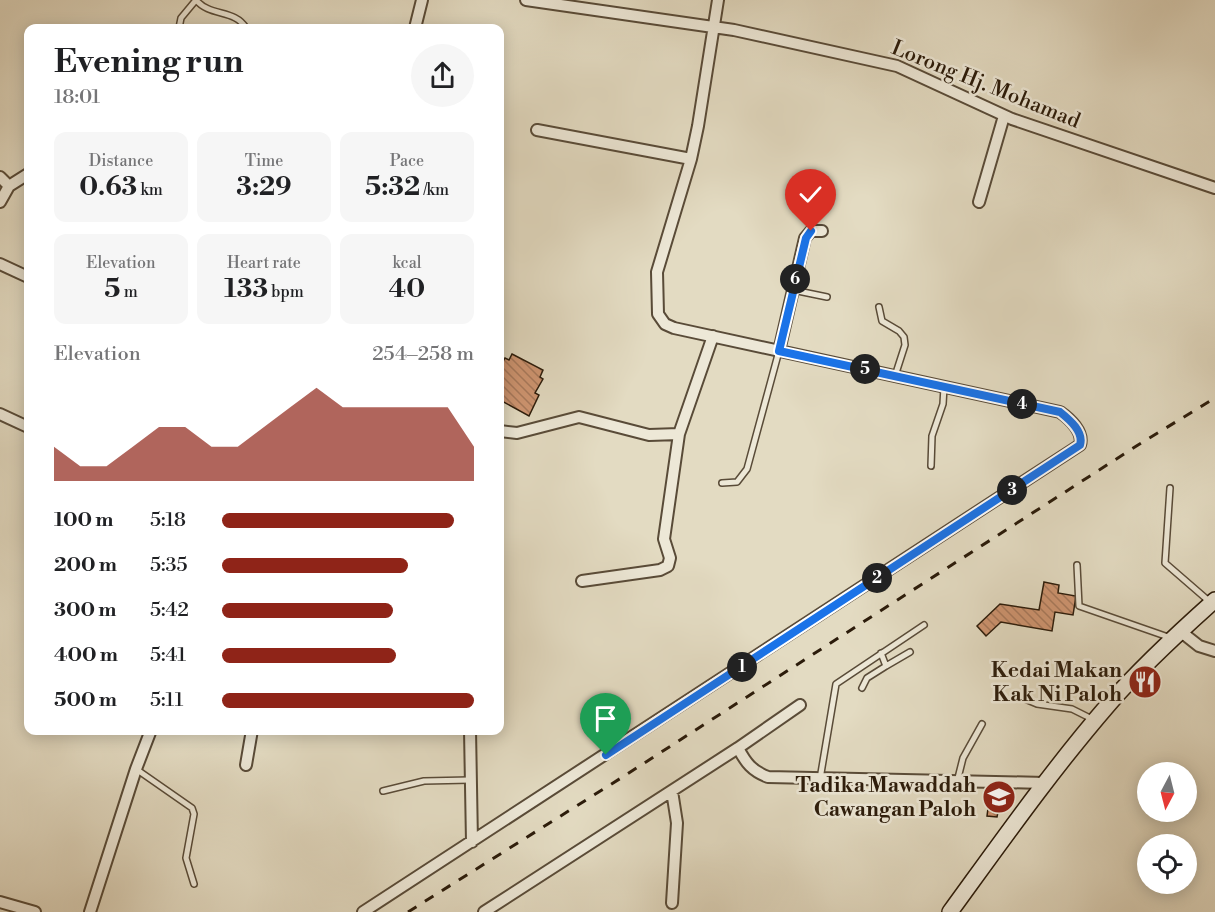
<!DOCTYPE html>
<meta charset="utf-8">
<style>
:root{--surface:#fff;--page:#f6f6f6;--text:#202124;--muted:#757577;--accent:#8f2418}
body{margin:0;font-family:"Libre Bodoni",serif;background:var(--page);color:var(--text);height:100vh;display:flex;flex-direction:column;font-size:22px;white-space:nowrap}
*{box-sizing:border-box;margin:0}
p{font-size:20px;color:var(--muted)}
.icon{flex:none;width:33px;height:33px;fill:none;stroke:currentColor;stroke-width:2;stroke-linecap:round;stroke-linejoin:round}
.map{position:relative;flex:1;overflow:hidden}
.side{position:absolute;left:24px;top:24px;width:480px;height:711px;display:flex;flex-direction:column;background:var(--surface);border-radius:12px;box-shadow:0 3px 15px #0003}
.side>*{flex:none}
.needle{width:39px;rotate:187deg}
.buttons{position:absolute;left:1137px;top:762px;display:grid;gap:12px}
.buttons a{display:grid;place-items:center;width:60px;height:60px;border-radius:50%;background:var(--surface);box-shadow:0 3px 15px #0003;font-size:30px}
.pin{position:absolute;display:grid;place-items:center;width:51px;height:51px;color:#fff;margin:-62px -26px;border-radius:50% 50% 50% 0;rotate:-45deg;box-shadow:0 0 6px #0007}
.pin .icon{rotate:45deg}
.km{position:absolute;width:30px;height:30px;margin:-15px;border-radius:50%;background:#222;color:#fff;font-size:16px;line-height:30px;text-align:center}
.round{display:grid;place-items:center;flex:none;width:63px;height:63px;border-radius:32px;background:var(--page)}
.headline{display:flex;align-items:center;justify-content:space-between;height:102px;padding:0 30px}
h1{font-size:33px;font-weight:700;line-height:45px}
.figures{display:grid;grid-template-columns:repeat(3,1fr);gap:9px;height:102px;padding:6px 30px}
.figures div{display:grid;align-content:center;border-radius:12px;background:var(--page);text-align:center}
.figures b{font-size:26px;font-weight:700}
.figures small{font-size:16px;font-weight:400}
.figures p{font-size:16px}
.chart{height:168px;padding:12px 30px}
.chart p{display:flex;justify-content:space-between}
.chart svg{width:100%;height:108px;margin-top:6px;fill:var(--accent);opacity:.7}
ul{padding:0 30px;list-style:none;font-size:20px}
li{display:grid;grid-template-columns:96px 72px 1fr;align-items:center;height:45px}
li i{height:15px;border-radius:8px;background:var(--accent)}
.map>svg:first-child{display:block}
.building{fill:url(#building-back-hatch);stroke:#2b1b0a;stroke-width:1.5}
.lines{fill:none;stroke-linecap:round;stroke-linejoin:round}
.service-casing{stroke:#594b38;stroke-width:8}
.minor-casing{stroke:#594b38;stroke-width:14}
.secondary-casing{stroke:#2b1b0a;stroke-width:18}
.service{stroke:#ede8d7;stroke-width:5}
.minor{stroke:#ede8d7;stroke-width:10}
.secondary{stroke:#ede8d7;stroke-width:15}
.rail{stroke:#2b1b0a;stroke-width:3;stroke-dasharray:10 10;stroke-linecap:butt}
.route-casing{stroke:#fff;stroke-width:12}
.route{stroke:#1a73e8;stroke-width:8}
.labels{text-anchor:middle;stroke-width:5;stroke-linejoin:round;paint-order:stroke}
.street-label{font-size:21px;fill:#2b1b0a;stroke:#ede8d7}
.poi-label{font-size:21px;font-weight:bold;fill:#2b1b0a;stroke:#ede8d7;text-anchor:end}
</style>
<div class="map">
<svg width="1215" height="912" viewBox="0 0 1215 912">
<defs>
<pattern id="building-back-hatch" width="6" height="6" patternUnits="userSpaceOnUse" patternTransform="scale(1.5)"><rect width="6" height="6" fill="#cf9571"/><path d="M-1 5l2 2M0 0l6 6M5-1l2 2" fill="none" stroke="#a8795b"/></pattern>
</defs>
<rect width="100%" height="100%" fill="#e3dbc2"/>
<filter id="stains"><feTurbulence type="fractalNoise" baseFrequency=".00333" numOctaves="4"/><feColorMatrix values="0 0 0 0 .2 0 0 0 0 .09 0 0 0 0 .02 0 0 0 .5 -.17"/></filter>
<radialGradient id="worn" r=".72"><stop offset=".6" stop-color="#630" stop-opacity="0"/><stop offset="1" stop-color="#630" stop-opacity=".3"/></radialGradient>
<!-- building -->
<path class="building" d="M512,354L543,370L540,377L543,379L535,393L539,395L529,416L500,400V360L503,361L505,358L509,360Z
M1044,582L1059,585L1058,593L1076,596L1073,615L1055,612L1052,631L1001,622L986,636L977,626L1000,604L1039,610Z
M991,785L1010,788L1007,806L1002,805L1001,812H998L997,817L987,816Z"/>
<g class="lines">
<defs>
<path id="service" d="M196,0C210,17 235,9 246,28
M179,28L181,18L196,0
M793,290L827,297
M879,307L882,321L899,331L904,337L905,345L895,376
M931,466L932,436L943,404L944,387
M722,483L737,482L747,469L779,351
M1170,488L1165,563L1210,602
M1077,565L1079,606L1171,638
M886,666L910,652
M862,688L867,678L886,666L881,653
M1025,699L1037,704L1072,709L1094,720
M136,769L192,808L194,814L186,858L194,884
M820,779L836,684L924,625
M957,782L963,758L982,724
M383,791L424,781L470,780"/>
<path id="minor" d="M526,0L734,30L897,66L1012,119L1215,188
M415,28L422,0
M537,130L691,159
M0,177L9,186L0,202
M9,186L28,174
M979,202L1004,116
M0,264L28,277
M779,351L805,238L811,231H822
M0,414L28,427
M500,431L517,433L579,417L649,435L679,434
M582,581L660,570L668,566L670,558L664,539L679,434L713,336
M1180,631L1199,646L1215,651
M470,730L472,842
M738,748L800,705
M246,765L252,730
M0,902L35,912
M672,903L677,823L672,791
M90,912L136,769L151,730
M363,912L1080,445C1084,432 1070,419 1060,412L674,328L665,324L658,314L657,272L691,159L698,126L718,0
M484,912L738,748C746,763 752,771 768,777L1045,783"/>
<path id="secondary" d="M950,912C1001,842 1051,771 1108,705C1140,668 1178,633 1215,600"/>
</defs>
<!-- service casing -->
<use href="#service" class="service-casing"/>
<!-- minor casing -->
<use href="#minor" class="minor-casing"/>
<!-- secondary casing -->
<use href="#secondary" class="secondary-casing"/>
<!-- service -->
<use href="#service" class="service"/>
<!-- minor -->
<use href="#minor" class="minor"/>
<!-- secondary -->
<use href="#secondary" class="secondary"/>
<!-- rail -->
<path class="rail" d="M408,912L621,778L1138,445L1215,398"/>
</g>
<g class="lines">
<defs>
<path id="route" d="M606,755L1080,445C1084,432 1070,420 1060,412L779,351L806,238L811,231"/>
</defs>
<!-- route casing -->
<use href="#route" class="route-casing"/>
<!-- route -->
<use href="#route" class="route"/>
</g>
<!-- icons -->
<defs>
<symbol id="restaurant-disc" viewBox="-11 -11 22 22"><circle r="9.5" fill="#8f2418" stroke="#ede8d7"/><path d="M-5-6h1v4h1v-4h1v4h1v-4h1v5L-1.5 .5V6h-2V.5L-5-1ZM5-6V6H3V1.5H1.5Q1.5-4 5-6Z" fill="#fff"/></symbol>
<symbol id="school-disc" viewBox="-11 -11 22 22"><circle r="9.5" fill="#8f2418" stroke="#ede8d7"/><path d="M0-5L7-2L0 1L-7-2ZM-4 1L0 2.5L4 1V4Q0 6-4 4Z" fill="#fff"/></symbol>
</defs>
<g fill-rule="evenodd">
<use href="#restaurant-disc" x="1126" y="663" width="38" height="38"/>
<use href="#school-disc" x="980" y="778" width="38" height="38"/>
</g>
<g class="labels">
<!-- street labels -->
<g class="street-label">
<text transform="translate(986 84) rotate(22)" y="7">Lorong Hj. Mohamad</text>
</g>
<!-- poi labels -->
<g class="poi-label">
<text x="1122" y="677">Kedai Makan<tspan x="1122" dy="24">Kak Ni Paloh</tspan></text>
<text x="976" y="792">Tadika Mawaddah<tspan x="976" dy="24">Cawangan Paloh</tspan></text>
</g>
</g>
<rect width="100%" height="100%" filter="url(#stains)"/>
<rect width="100%" height="100%" fill="url(#worn)"/>
</svg>
<div class="buttons">
<a><svg class="needle" viewBox="-14 -14 28 28"><path d="M0-13l5 13h-10z" fill="#e53935"/><path d="M0 13l5-13h-10z" fill="#757577"/></svg></a>
<a><svg class="icon" aria-label="locate" viewBox="0 0 24 24"><circle cx="12" cy="12" r="6"/><path d="M12 2v4M12 18v4M2 12h4M18 12h4"/></svg></a>
</div>
<div class="pin" style="left:606px;top:755px;background:#1e9e55"><svg class="icon" aria-label="arrive" viewBox="0 0 24 24"><path d="M6 21V4h12l-3 4 3 4H6"/></svg></div>
<div class="pin" style="left:811px;top:231px;background:#d93025"><svg class="icon" aria-label="check" viewBox="0 0 24 24"><path d="M5 12l5 5 9-10"/></svg></div>
<b class="km" style="left:742px;top:667px">1</b>
<b class="km" style="left:877px;top:578px">2</b>
<b class="km" style="left:1012px;top:490px">3</b>
<b class="km" style="left:1022px;top:404px">4</b>
<b class="km" style="left:865px;top:369px">5</b>
<b class="km" style="left:795px;top:279px">6</b>
<section class="side">
<div class="headline"><div><h1>Evening run</h1><p>18:01</p></div><a class="round"><svg class="icon" aria-label="share" viewBox="0 0 24 24"><path d="M12 15V3M7 8l5-5 5 5M5 13v7h14v-7"/></svg></a></div>
<div class="figures">
<div><p>Distance</p><b>0.63<small> km</small></b></div>
<div><p>Time</p><b>3:29</b></div>
<div><p>Pace</p><b>5:32<small> /km</small></b></div>
</div>
<div class="figures">
<div><p>Elevation</p><b>5<small> m</small></b></div>
<div><p>Heart rate</p><b>133<small> bpm</small></b></div>
<div><p>kcal</p><b>40</b></div>
</div>
<div class="chart"><p><span>Elevation</span>254–258 m</p>
<svg viewBox="0 0 160 44" preserveAspectRatio="none"><path d="M0 44V30L10 38L20 38L30 30L40 22L50 22L60 30L70 30L80 22L90 14L100 6L110 14L120 14L130 14L140 14L150 14L160 30V44z"/></svg>
</div>
<ul>
<li><b>100 m</b>5:18<i style="width:92%"></i></li>
<li><b>200 m</b>5:35<i style="width:74%"></i></li>
<li><b>300 m</b>5:42<i style="width:68%"></i></li>
<li><b>400 m</b>5:41<i style="width:69%"></i></li>
<li><b>500 m</b>5:11<i style="width:100%"></i></li>
</ul>
</section>
</div>
